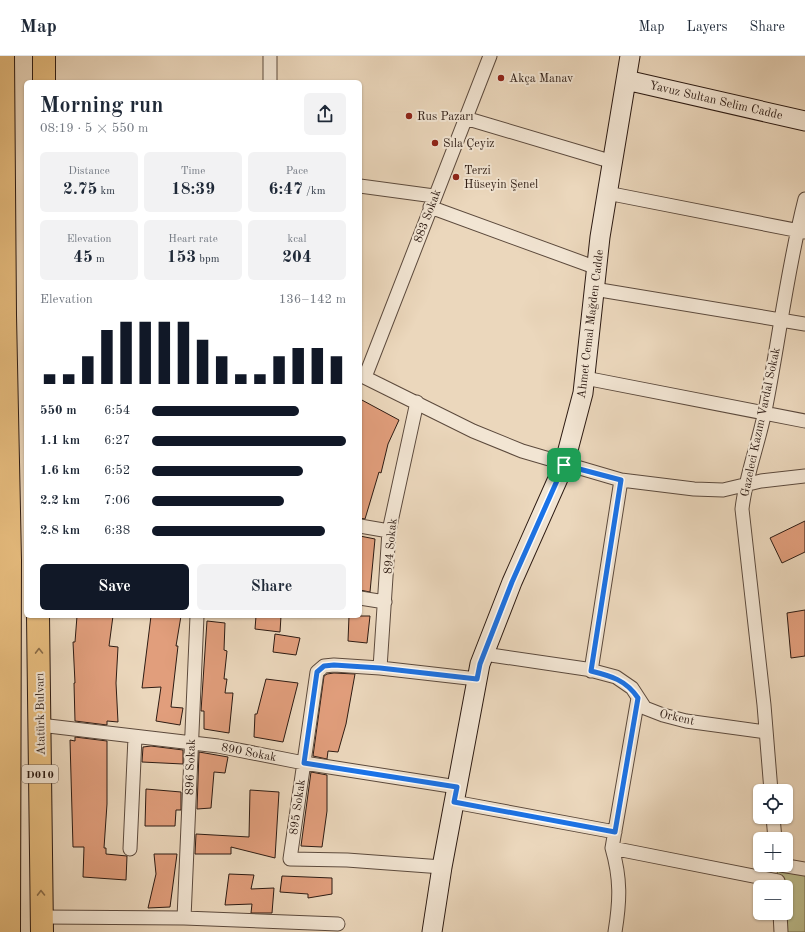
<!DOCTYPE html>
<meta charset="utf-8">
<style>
:root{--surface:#fff;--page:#f2f2f3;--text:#1f2937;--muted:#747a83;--line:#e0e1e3;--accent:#111827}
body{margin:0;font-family:"Old Standard TT",serif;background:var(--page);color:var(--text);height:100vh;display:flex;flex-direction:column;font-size:15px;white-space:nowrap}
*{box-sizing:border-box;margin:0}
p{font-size:13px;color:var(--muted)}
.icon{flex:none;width:22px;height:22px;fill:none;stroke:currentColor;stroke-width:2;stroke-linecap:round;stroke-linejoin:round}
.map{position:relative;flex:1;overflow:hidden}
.side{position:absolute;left:24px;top:24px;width:338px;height:538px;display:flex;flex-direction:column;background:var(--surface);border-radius:6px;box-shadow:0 1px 3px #0004}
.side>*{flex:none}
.fabs{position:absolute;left:753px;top:728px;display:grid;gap:8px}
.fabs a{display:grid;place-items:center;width:40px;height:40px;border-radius:6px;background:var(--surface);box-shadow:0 1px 3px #0004;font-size:20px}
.pin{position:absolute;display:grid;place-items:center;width:34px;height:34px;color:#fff;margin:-17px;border-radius:8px;box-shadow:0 2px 6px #0006}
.round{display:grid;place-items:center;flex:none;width:42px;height:42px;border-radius:6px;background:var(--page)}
.summary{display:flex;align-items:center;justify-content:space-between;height:68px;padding:0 16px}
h1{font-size:22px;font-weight:700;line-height:30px}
.metrics{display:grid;grid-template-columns:repeat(3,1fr);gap:6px;height:68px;padding:4px 16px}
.metrics div{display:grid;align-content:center;border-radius:6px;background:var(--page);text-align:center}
.metrics b{font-size:17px;font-weight:700}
.metrics small{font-size:11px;font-weight:400}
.metrics p{font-size:11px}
.chart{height:112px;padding:8px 16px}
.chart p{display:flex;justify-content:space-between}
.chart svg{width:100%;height:72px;margin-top:4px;stroke:var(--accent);stroke-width:6}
.cta{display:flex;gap:8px;margin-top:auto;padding:8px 16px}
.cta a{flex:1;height:46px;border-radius:6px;background:var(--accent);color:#fff;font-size:16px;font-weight:700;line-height:46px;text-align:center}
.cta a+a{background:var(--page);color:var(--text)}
ul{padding:0 16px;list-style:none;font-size:13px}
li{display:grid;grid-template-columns:64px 48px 1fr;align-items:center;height:30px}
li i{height:10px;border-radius:5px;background:var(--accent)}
header{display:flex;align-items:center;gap:24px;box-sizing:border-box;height:56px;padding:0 20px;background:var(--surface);border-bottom:1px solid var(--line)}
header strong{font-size:19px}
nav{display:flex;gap:22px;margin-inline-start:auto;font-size:14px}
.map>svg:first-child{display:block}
.green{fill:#bcbd8d;stroke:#746c50}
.building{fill:#e19e7c;stroke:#2d1b13}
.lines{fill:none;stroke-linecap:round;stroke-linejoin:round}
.street-casing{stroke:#5c4a3d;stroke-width:15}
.secondary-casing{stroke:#2d1b13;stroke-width:21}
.highway-casing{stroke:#2d1b13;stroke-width:24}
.street{stroke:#f2e5d3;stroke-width:13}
.secondary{stroke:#f2e5d3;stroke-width:19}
.highway{stroke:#e6bc7e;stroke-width:22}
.oneway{stroke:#8a6c48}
.route-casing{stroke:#fff;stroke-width:8}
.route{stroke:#1a73e8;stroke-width:5}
.poi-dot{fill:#8f2418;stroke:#f2e5d3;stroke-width:1.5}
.labels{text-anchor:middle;stroke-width:4;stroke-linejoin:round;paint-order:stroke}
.shield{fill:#f2e5d3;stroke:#68584d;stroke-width:1}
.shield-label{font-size:11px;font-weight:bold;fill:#2d1b13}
.poi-label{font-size:12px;fill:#2d1b13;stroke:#f2e5d3;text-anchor:start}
.street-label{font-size:12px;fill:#2d1b13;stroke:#f2e5d3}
</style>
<header>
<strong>Map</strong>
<nav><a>Map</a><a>Layers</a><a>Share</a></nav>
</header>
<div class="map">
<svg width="805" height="876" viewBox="0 0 805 876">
<rect width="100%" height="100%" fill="#ebd7bc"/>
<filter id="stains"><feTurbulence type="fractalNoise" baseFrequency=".005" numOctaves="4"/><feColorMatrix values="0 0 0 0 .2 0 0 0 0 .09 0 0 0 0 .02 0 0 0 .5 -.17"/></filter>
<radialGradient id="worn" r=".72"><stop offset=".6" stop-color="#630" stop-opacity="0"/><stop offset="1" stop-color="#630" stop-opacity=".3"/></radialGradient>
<!-- green -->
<path class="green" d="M777,809L805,813V876H782L786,857V831H778Z"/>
<!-- building -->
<path class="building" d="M360,343L399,364L388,388L381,417L379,416L365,463L360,462Z
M805,465V496L782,507L770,482Z
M360,480L375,483L370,536L360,534Z
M805,554V600L791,602L787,557Z
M77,560H113L109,590L118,591L116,627L118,666L107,665V669L75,665L74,627H75L73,586H75Z
M151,560H181L176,590H178L171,651L183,652L180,669L156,665L161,631L142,632Z
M256,560H281L280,576L255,573Z
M349,560H370L367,587L348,585Z
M207,565L225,567L224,594L227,595L224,623H227L225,637H233L229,677L204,673V655H201Z
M275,578L300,582L296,599L273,596Z
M334,617L355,618L346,668L338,696L328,695L327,703L313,700L324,620L327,618Z
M266,623L298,627L283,686L254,681L255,658H257Z
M75,681L107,685V748L104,792H106V798L127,800L126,824L83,821L84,791H73L70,684L75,685Z
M151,690L183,694V708L142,706L143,691Z
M199,696L228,701L225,717L214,716L211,752L197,753Z
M311,716L327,719V755L322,791L301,790Z
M146,733L181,736V754H176L175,770H145Z
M250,734L279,736L275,802L231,791V798H195L196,778L249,781Z
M154,798H177L170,851L148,852L156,818Z
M229,818L254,819L251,833L274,832L272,857H251L252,848L225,849Z
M282,820L332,822V838L308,842V838L280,836Z"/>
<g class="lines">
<defs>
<path id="street" d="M270,0V26
M465,62L613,106
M360,130L434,140
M607,137L805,176
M430,151L597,212
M594,233L805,268
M360,319L473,375L522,395L621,424L694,433L723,434L761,425L805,420
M365,321L490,0
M585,322L805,365
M360,470L389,475
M360,542L385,546
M484,598L586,613L616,621L632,632L645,652L663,659L686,665L766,676
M380,612L389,475L417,346
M591,615L621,424
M40,669L218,690L304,707L457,731
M771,735L764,649L742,453C746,418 758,390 765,355C779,285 787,213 805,143
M454,746L615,776
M773,761L775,783
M612,792L778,825
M130,793L135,681
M781,809L805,813
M442,811L347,804L290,803L317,616L324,610L334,609L380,612L477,623
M780,857L781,876
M42,861L184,862L338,868
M184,862L197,560
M615,876C620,845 621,823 612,792L638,642"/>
<path id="secondary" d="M626,24L805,65
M432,876L442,811L480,608L512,526L564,409L583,337L600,181L630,0"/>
<path id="highway" d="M3,0L5,259L10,504L9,876
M44,26V0
M38,560L42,876"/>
</defs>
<!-- street casing -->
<use href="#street" class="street-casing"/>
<!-- secondary casing -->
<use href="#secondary" class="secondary-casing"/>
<!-- highway casing -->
<use href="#highway" class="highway-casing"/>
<!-- street -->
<use href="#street" class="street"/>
<!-- secondary -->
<use href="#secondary" class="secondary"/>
<!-- highway -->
<use href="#highway" class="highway"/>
</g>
<!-- one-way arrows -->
<defs><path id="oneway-chevron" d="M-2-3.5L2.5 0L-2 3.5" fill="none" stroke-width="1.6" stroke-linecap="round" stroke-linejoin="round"/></defs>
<g class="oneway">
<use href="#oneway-chevron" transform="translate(39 595) rotate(-91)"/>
<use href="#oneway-chevron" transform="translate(41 837) rotate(-91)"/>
</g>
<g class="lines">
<defs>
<path id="route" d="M564,409L621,424L591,615C611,620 626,624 638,642L615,776L454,746L457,731L304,707L317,616L324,610L334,609L380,612L477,623L480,608L512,526Z"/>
</defs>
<!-- route casing -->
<use href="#route" class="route-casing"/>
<!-- route -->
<use href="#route" class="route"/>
</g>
<!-- markers -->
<g class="poi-dot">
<circle cx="501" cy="22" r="4"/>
<circle cx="409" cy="60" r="4"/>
<circle cx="435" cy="87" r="4"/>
<circle cx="456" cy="121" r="4"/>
</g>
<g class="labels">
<!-- shield labels -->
<rect class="shield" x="22" y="709" width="36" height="18" rx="3"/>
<g class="shield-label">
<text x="40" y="722">D010</text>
</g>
<!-- poi labels -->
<g class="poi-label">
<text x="509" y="26">Akça Manav</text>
<text x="417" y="64">Rus Pazarı</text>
<text x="443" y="91">Sıla Çeyiz</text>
<text x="464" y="118">Terzi<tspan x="464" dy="14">Hüseyin Şenel</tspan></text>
</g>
<!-- street labels -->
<g class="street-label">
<text transform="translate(716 44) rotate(13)" y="4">Yavuz Sultan Selim Cadde</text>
<text transform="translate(427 160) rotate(-69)" y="4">883 Sokak</text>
<text transform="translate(590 268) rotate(-83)" y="4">Ahmet Cemal Mağden Cadde</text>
<text transform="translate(760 366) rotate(-78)" y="4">Gazeleci Kazım Vardal Sokak</text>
<text transform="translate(390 490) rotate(-85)" y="4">894 Sokak</text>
<text transform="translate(40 658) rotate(-91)" y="4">Atatürk Bulvarı</text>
<text transform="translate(677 661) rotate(13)" y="4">Orkent</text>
<text transform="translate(249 696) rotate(11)" y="4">890 Sokak</text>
<text transform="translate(190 711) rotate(-88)" y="4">896 Sokak</text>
<text transform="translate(297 751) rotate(-82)" y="4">895 Sokak</text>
</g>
</g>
<rect width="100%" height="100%" filter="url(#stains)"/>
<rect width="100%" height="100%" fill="url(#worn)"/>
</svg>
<div class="fabs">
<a><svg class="icon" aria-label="locate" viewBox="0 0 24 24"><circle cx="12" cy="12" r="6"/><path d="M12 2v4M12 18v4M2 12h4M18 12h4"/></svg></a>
<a>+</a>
<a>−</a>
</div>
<div class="pin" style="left:564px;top:409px;background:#1e9e55"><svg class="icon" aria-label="arrive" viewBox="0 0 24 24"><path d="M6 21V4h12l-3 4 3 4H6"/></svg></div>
<section class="side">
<div class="summary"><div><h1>Morning run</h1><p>08:19 · 5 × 550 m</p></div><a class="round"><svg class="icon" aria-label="share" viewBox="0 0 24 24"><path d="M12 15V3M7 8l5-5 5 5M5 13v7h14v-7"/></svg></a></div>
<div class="metrics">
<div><p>Distance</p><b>2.75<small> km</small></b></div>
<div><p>Time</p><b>18:39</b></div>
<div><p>Pace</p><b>6:47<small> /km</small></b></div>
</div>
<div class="metrics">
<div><p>Elevation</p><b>45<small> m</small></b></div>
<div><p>Heart rate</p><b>153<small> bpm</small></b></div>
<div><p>kcal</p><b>204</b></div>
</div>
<div class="chart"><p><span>Elevation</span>136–142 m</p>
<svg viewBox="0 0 160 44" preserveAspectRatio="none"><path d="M5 44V38M15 44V38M25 44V27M35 44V11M45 44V6M55 44V6M65 44V6M75 44V6M85 44V17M95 44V27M105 44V38M115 44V38M125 44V27M135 44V22M145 44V22M155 44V27"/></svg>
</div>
<ul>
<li><b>550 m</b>6:54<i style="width:76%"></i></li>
<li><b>1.1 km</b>6:27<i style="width:100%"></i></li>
<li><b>1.6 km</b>6:52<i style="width:78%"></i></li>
<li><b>2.2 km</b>7:06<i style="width:68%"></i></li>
<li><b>2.8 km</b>6:38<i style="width:89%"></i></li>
</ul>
<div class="cta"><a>Save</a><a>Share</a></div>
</section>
</div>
